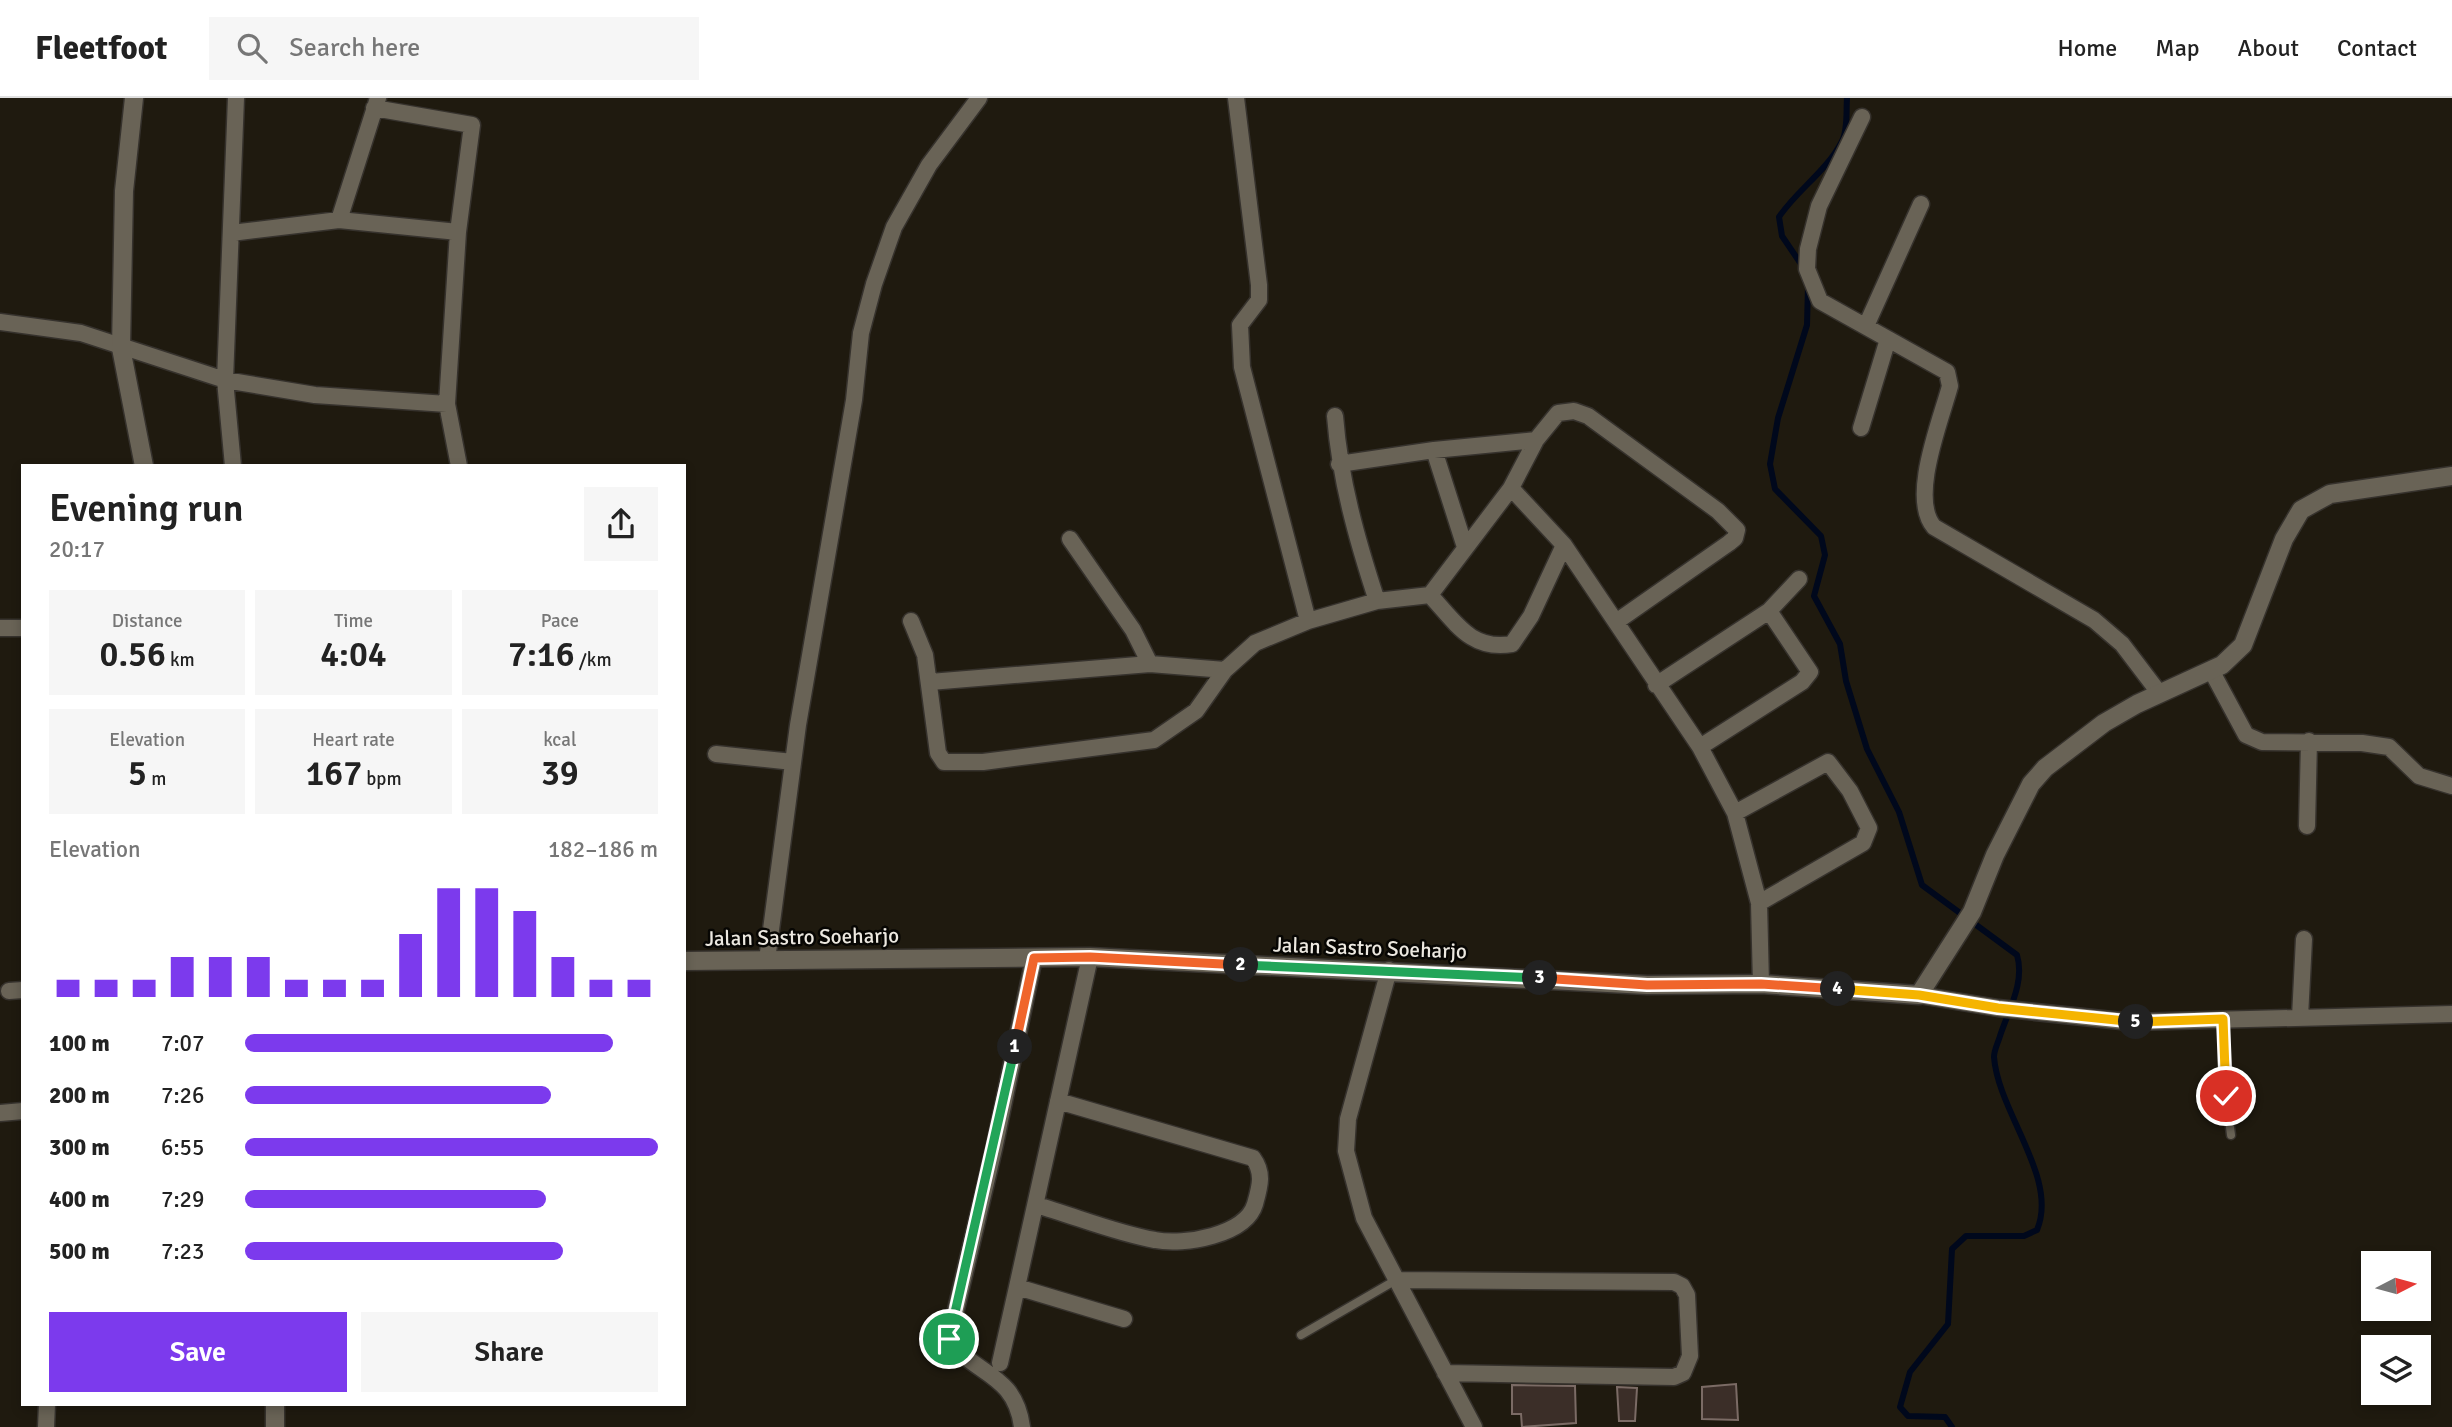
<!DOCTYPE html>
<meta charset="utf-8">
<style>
:root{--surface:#fff;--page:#f6f6f6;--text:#222;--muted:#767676;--line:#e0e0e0;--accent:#7c3aed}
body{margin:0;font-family:Signika,sans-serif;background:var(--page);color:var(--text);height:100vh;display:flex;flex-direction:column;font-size:26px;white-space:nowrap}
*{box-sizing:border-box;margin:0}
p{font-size:23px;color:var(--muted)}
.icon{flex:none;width:38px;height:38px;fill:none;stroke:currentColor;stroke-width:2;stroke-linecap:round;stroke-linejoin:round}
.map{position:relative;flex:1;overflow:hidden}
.details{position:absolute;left:21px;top:366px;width:665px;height:942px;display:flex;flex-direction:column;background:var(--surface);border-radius:0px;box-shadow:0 4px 10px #0003}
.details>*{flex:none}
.needle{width:46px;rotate:84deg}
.buttons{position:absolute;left:2361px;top:1153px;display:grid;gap:14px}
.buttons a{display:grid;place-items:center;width:70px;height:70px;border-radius:0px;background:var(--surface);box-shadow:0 4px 10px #0003;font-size:35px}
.pin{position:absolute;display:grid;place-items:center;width:60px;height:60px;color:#fff;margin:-30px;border:4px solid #fff;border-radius:50%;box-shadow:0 2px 7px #0007}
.km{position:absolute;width:35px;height:35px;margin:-18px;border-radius:50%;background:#222;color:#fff;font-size:19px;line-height:35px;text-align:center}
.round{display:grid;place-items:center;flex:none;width:74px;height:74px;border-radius:0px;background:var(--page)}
.summary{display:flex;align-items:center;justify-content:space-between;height:119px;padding:0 28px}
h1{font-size:38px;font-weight:600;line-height:52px}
.metrics{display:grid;grid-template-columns:repeat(3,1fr);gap:10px;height:119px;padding:7px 28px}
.metrics div{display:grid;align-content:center;border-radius:0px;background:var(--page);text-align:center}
.metrics b{font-size:35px;font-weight:600}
.metrics small{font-size:19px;font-weight:400}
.metrics p{font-size:19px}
.chart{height:196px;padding:14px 28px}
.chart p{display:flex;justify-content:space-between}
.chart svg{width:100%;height:126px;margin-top:7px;stroke:var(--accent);stroke-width:6}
.action{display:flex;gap:14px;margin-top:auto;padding:14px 28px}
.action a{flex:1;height:80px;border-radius:0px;background:var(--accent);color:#fff;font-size:28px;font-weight:600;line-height:80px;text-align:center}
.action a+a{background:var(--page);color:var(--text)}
ul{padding:0 28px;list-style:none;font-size:23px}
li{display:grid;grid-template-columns:112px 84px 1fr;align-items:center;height:52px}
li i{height:18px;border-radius:9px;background:var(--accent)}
header{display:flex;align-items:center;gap:42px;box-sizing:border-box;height:98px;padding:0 35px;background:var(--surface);border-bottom:2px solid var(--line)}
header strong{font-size:33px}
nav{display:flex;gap:38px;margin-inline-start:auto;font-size:24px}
.search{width:490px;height:63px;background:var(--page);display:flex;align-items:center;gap:18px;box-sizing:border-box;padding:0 24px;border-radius:0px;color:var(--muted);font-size:26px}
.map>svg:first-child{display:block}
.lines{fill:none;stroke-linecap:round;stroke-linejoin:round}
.stream{stroke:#00081c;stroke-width:6}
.building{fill:#3b2e28;stroke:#7b6b65;stroke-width:2}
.service-casing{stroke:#36322d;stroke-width:11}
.minor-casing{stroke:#36322d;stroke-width:19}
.tertiary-casing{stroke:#36322d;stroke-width:21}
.service{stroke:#696356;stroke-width:8}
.minor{stroke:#696356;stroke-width:16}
.tertiary{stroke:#696356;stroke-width:18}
.split-1-casing{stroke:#fff;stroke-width:14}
.split-2-casing{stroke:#fff;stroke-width:14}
.split-3-casing{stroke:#fff;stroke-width:14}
.split-4-casing{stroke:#fff;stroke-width:14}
.split-5-casing{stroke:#fff;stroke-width:14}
.split-6-casing{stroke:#fff;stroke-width:14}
.split-1{stroke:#22a559;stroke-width:9}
.split-2{stroke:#f0652b;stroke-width:9}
.split-3{stroke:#22a559;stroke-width:9}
.split-4{stroke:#f0652b;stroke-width:9}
.split-5{stroke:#f5b400;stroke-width:9}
.split-6{stroke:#f5b400;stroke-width:9}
.labels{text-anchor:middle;stroke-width:5;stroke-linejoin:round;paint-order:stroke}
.street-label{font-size:21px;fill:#ece8e0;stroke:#070603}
</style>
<header>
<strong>Fleetfoot</strong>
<div class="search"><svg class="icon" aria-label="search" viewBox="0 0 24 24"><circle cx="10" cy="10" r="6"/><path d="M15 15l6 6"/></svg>Search here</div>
<nav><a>Home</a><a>Map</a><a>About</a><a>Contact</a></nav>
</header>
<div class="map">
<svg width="2452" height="1329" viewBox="0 0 2452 1329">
<rect width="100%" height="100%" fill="#1f1a0f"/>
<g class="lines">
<!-- stream -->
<path class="stream" d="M1803,169L1782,138L1779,119C1797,92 1827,73 1842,43C1848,32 1846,13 1847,0
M1808,189L1807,227L1778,320L1770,366L1775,391L1821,438L1825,457L1814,498L1840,546L1846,583L1867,651L1899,714L1922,787L2017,857C2025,884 2009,911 2000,938C1998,945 1994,952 1994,959C1998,1014 2059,1080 2037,1132L2024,1138H1966L1952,1151L1948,1226L1910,1274L1900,1309L1908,1318L1945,1319L1952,1329"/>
</g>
<!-- building -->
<path class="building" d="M1736,1286L1738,1322L1702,1321V1289Z
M1512,1287L1575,1288L1576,1325L1522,1329L1521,1316H1512Z
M1617,1289L1637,1290L1635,1323H1619Z"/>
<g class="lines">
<defs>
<path id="service" d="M2223,921L2226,998L2231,1037
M1301,1237L1396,1182"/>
<path id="minor" d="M378,0L339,122L458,134L447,306L459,368
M1236,0L1259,187V202L1240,227L1242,269L1308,523
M374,10L472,27L458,134
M1862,19L1819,108L1808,151L1807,171L1820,203L1947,274L1950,288C1941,322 1909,400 1934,429L2094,522L2122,546L2160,596
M231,135L339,122
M0,224L81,235L225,282L315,297L447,306
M1866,228L1921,106
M1335,318C1340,382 1357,442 1377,503
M1861,330L1888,241
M1434,352L1465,449
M1339,366L1434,352L1536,342
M233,368L225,282L236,0
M1511,390L1564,447L1700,649L1735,715L1759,805L1761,886
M1070,441L1133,532L1150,566L1225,572
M1430,497C1456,525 1471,553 1512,546L1531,518L1564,447
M911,523L925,557L938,655L944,664H983L1154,642L1196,613L1225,572L1255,545L1308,523L1377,503L1430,497L1511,390L1536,342L1558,315L1574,313L1588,318L1718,413L1737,432L1735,440L1729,445L1616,524
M0,530H23
M2211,572L2246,637L2262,644L2362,645L2389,649L2419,678L2452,688
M930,584L1150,566
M1656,587L1769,513L1799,481
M1700,649L1802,584L1810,574L1769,513
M716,656L793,664
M1735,715L1828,664L1850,693L1869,730L1863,745L1759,805
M2307,728L2309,643
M1090,859L1017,1189L1124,1221
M767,862L798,627L854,302L861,235L874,186L894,129L929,67L979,0
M1389,872L1348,1021L1346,1053L1364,1120L1474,1329
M9,893L23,892
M1919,897L1998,910L2131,924L2452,916
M2300,919L2304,841
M0,1015L23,1013
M1036,1107C1075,1118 1115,1135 1155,1142C1184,1148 1246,1137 1255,1106C1260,1088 1264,1075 1253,1060L1058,1003
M1396,1182L1674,1184L1682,1188L1687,1197L1690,1258L1683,1275L1674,1279L1445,1275
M1000,1265L1017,1189
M46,1329L47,1306
M1022,1329C1015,1274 973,1277 949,1241L994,1051L1034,860"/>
<path id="tertiary" d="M134,0L124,93L121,250L144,368
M684,863L1090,859L1647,887L1761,886L1919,897L1972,814L1995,757L2031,686L2045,670L2104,625L2137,606L2222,567L2243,547L2284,441L2301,412L2330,396L2452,378
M275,1306V1329"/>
</defs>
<!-- service casing -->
<use href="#service" class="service-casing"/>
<!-- minor casing -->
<use href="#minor" class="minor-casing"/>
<!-- tertiary casing -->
<use href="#tertiary" class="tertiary-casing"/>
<!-- service -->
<use href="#service" class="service"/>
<!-- minor -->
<use href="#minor" class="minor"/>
<!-- tertiary -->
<use href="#tertiary" class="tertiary"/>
</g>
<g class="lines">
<defs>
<path id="split-1" d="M949,1241L1015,949"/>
<path id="split-2" d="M1015,949L1034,860L1090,859L1241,867"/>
<path id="split-3" d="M1241,867L1540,880"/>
<path id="split-4" d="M1540,880L1647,887L1761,886L1838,891"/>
<path id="split-5" d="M1838,891L1919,897L1998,910L2136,924"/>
<path id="split-6" d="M2136,924L2223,921L2226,998"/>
</defs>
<!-- split-1 casing -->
<use href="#split-1" class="split-1-casing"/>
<!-- split-2 casing -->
<use href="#split-2" class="split-2-casing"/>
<!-- split-3 casing -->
<use href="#split-3" class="split-3-casing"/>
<!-- split-4 casing -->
<use href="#split-4" class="split-4-casing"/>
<!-- split-5 casing -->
<use href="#split-5" class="split-5-casing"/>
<!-- split-6 casing -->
<use href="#split-6" class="split-6-casing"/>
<!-- split-1 -->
<use href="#split-1" class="split-1"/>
<!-- split-2 -->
<use href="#split-2" class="split-2"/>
<!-- split-3 -->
<use href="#split-3" class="split-3"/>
<!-- split-4 -->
<use href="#split-4" class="split-4"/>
<!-- split-5 -->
<use href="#split-5" class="split-5"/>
<!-- split-6 -->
<use href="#split-6" class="split-6"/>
</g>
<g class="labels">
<!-- street labels -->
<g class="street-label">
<text transform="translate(802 839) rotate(-1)" y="7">Jalan Sastro Soeharjo</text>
<text transform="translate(1370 850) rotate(2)" y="7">Jalan Sastro Soeharjo</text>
</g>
</g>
</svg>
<div class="buttons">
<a><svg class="needle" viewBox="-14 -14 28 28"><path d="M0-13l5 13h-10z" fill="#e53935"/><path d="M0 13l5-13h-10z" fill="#767676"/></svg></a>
<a><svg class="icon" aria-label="layers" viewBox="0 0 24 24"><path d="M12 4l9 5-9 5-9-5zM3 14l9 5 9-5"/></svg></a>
</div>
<div class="pin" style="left:949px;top:1241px;background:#1e9e55"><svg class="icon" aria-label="arrive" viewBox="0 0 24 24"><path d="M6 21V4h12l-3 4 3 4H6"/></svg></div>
<div class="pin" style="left:2226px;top:998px;background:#d93025"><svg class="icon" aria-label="check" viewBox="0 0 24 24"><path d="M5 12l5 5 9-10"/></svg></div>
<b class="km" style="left:1015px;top:949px">1</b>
<b class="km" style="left:1241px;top:867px">2</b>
<b class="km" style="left:1540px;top:880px">3</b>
<b class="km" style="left:1838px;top:891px">4</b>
<b class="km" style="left:2136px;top:924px">5</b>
<section class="details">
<div class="summary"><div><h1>Evening run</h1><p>20:17</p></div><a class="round"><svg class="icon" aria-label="share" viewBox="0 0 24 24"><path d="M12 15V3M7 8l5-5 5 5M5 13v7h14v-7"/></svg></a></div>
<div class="metrics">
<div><p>Distance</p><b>0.56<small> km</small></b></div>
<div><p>Time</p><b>4:04</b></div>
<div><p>Pace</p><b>7:16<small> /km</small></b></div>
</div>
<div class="metrics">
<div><p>Elevation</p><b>5<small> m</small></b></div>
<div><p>Heart rate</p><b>167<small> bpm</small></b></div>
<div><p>kcal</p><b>39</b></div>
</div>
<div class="chart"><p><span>Elevation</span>182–186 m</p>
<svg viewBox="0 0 160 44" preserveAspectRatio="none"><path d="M5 44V38M15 44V38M25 44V38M35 44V30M45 44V30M55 44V30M65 44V38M75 44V38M85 44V38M95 44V22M105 44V6M115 44V6M125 44V14M135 44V30M145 44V38M155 44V38"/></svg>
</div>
<ul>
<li><b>100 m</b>7:07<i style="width:89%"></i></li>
<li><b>200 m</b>7:26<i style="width:74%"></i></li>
<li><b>300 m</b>6:55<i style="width:100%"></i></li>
<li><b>400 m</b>7:29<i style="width:73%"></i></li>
<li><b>500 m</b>7:23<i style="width:77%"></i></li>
</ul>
<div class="action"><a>Save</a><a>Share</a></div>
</section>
</div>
